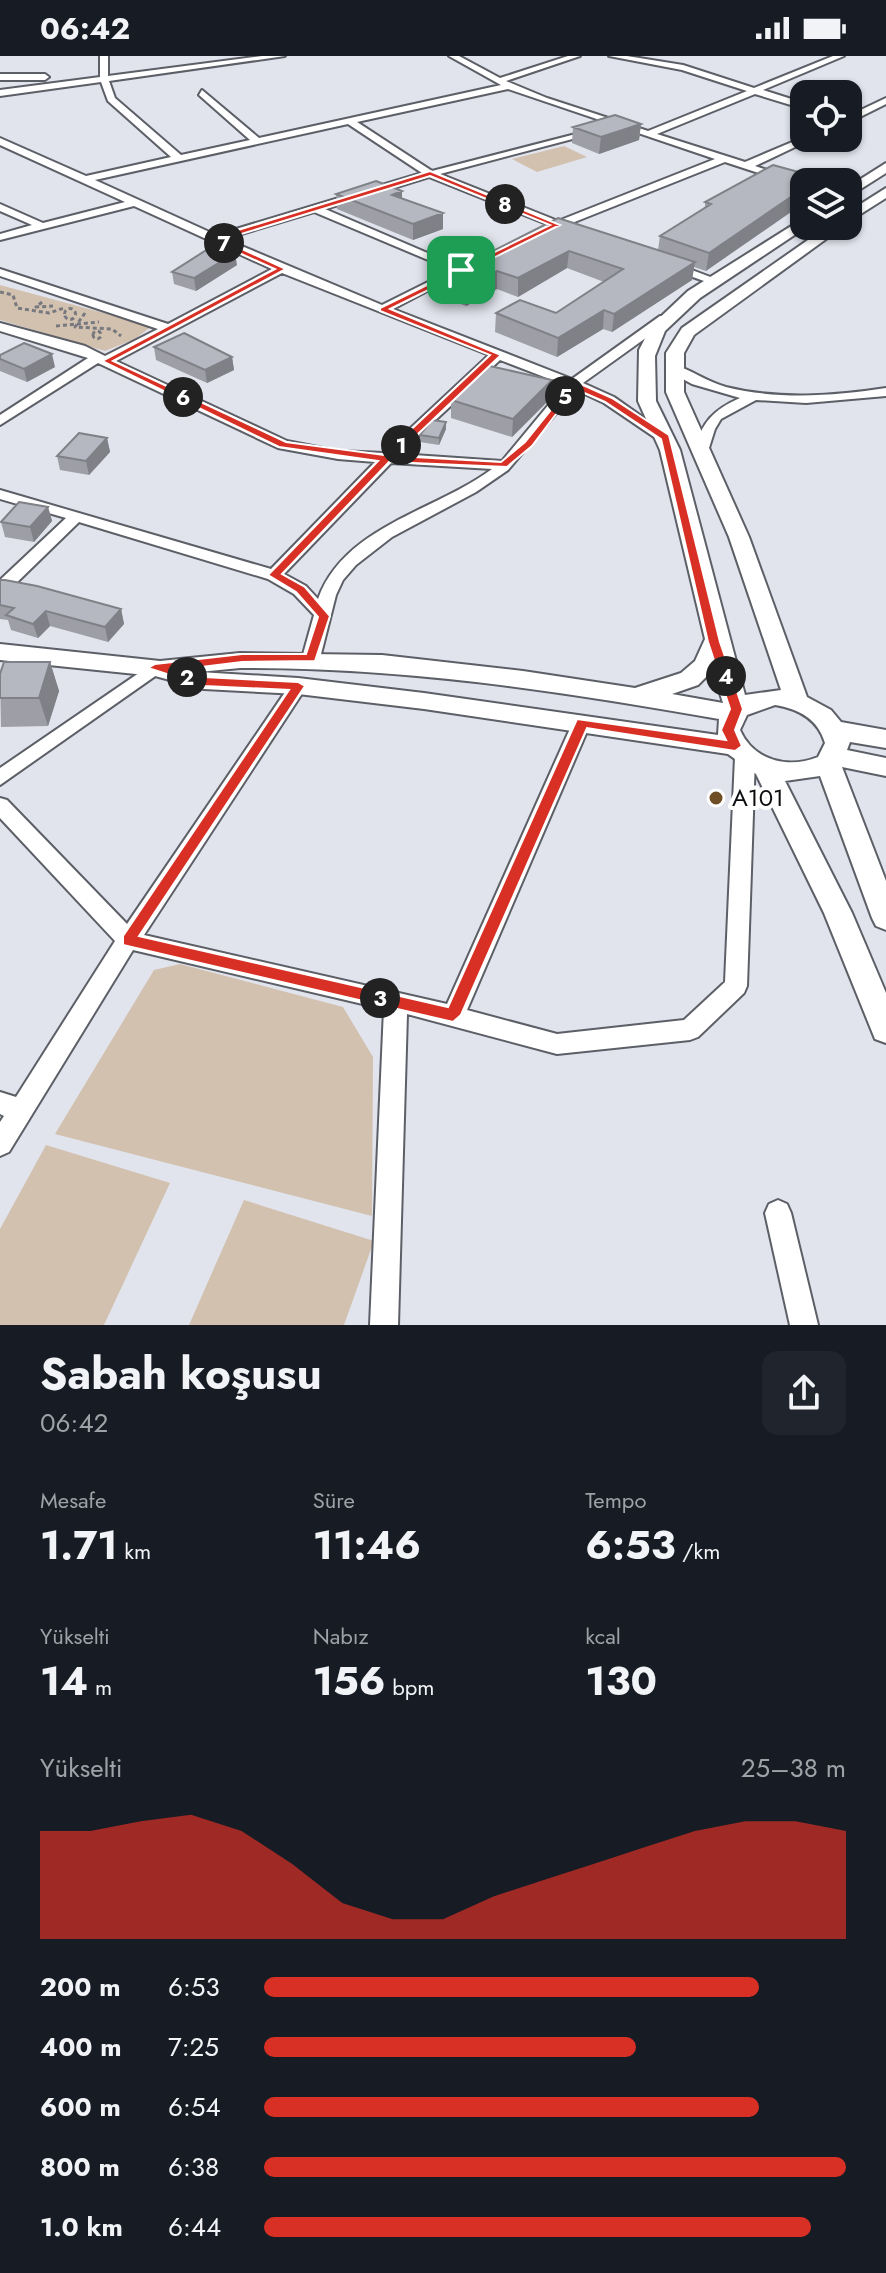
<!DOCTYPE html>
<html lang="tr">
<meta charset="utf-8">
<style>
:root{--surface:#171b24;--page:#20242c;--text:#f1f3f6;--muted:#9ea1a6;--accent:#d93025}
body{margin:0;font-family:Jost,sans-serif;background:var(--page);color:var(--text);height:100vh;display:flex;flex-direction:column;font-size:30px;white-space:nowrap}
*{box-sizing:border-box;margin:0}
p{font-size:26px;color:var(--muted)}
.icon{flex:none;width:44px;height:44px;fill:none;stroke:currentColor;stroke-width:2;stroke-linecap:round;stroke-linejoin:round}
.map{position:relative;height:1269px;overflow:hidden}
.details{display:flex;flex-direction:column;background:var(--surface);flex:1}
.details>*{flex:none}
.tools{position:absolute;left:790px;top:24px;display:grid;gap:16px}
.tools a{display:grid;place-items:center;width:72px;height:72px;border-radius:16px;background:var(--surface);box-shadow:0 2px 6px #0004;font-size:40px}
.pin{position:absolute;display:grid;place-items:center;width:68px;height:68px;color:#fff;margin:-34px;border-radius:16px;box-shadow:0 4px 12px #0006}
.km{position:absolute;width:40px;height:40px;margin:-20px;border-radius:50%;background:#222;color:#fff;font-size:22px;line-height:40px;text-align:center}
.round{display:grid;place-items:center;flex:none;width:84px;height:84px;border-radius:16px;background:var(--page)}
.head{display:flex;align-items:center;justify-content:space-between;height:136px;padding:0 40px}
h1{font-size:44px;font-weight:700;line-height:60px}
.figures{display:grid;grid-template-columns:repeat(3,1fr);gap:12px;height:136px;padding:8px 40px}
.figures div{display:grid;align-content:center}
.figures b{font-size:40px;font-weight:700}
.figures small{font-size:22px;font-weight:400}
.figures p{font-size:22px}
.chart{height:224px;padding:16px 40px}
.chart p{display:flex;justify-content:space-between}
.chart svg{width:100%;height:144px;margin-top:8px;fill:var(--accent);opacity:.7}
ul{padding:0 40px;list-style:none;font-size:26px}
li{display:grid;grid-template-columns:128px 96px 1fr;align-items:center;height:60px}
li i{height:20px;border-radius:10px;background:var(--accent)}
.status{display:flex;justify-content:space-between;align-items:center;height:56px;padding:0 40px;background:var(--surface);direction:ltr}
.status svg{height:22px;fill:currentColor}
.map>svg:first-child{display:block}
.green{fill:#d2c1af}
.lines{fill:none;stroke-linecap:round;stroke-linejoin:round}
.street-casing{stroke:#5d5f67;stroke-width:4}
.secondary-casing{stroke:#5d5f67;stroke-width:4}
.path{stroke:#77797f;stroke-width:3;stroke-dasharray:4 3;stroke-linecap:butt}
.street{fill:#fff;fill-rule:evenodd}
.secondary{fill:#fff;fill-rule:evenodd}
.wall{fill:#9d9ea6}
.shaded-wall{fill:#7f8187}
.building{fill:#b6b8c1;stroke:#7f8187;stroke-width:2}
.route{fill:#d93025;stroke:#fff;stroke-width:2;fill-rule:evenodd}
.poi-dot{fill:#6f4e25;stroke:#fff;stroke-width:3}
.labels{text-anchor:middle;stroke-width:8;stroke-linejoin:round;paint-order:stroke}
.poi-label{font-size:24px;fill:#0c0d10;stroke:#fff;text-anchor:start}
</style>
<div class="status"><b>06:42</b><svg viewBox="0 0 49 12"><path d="M0 12V9h3v3zM5 12V6h3v6zM10 12V3h3v9zM15 12V0h3v12zM26 1h20v11H26zM47 4h2v5h-2z"/></svg></div>
<div class="map">
<svg width="886" height="1269" viewBox="0 0 886 1269">
<rect width="100%" height="100%" fill="#e1e4ed"/>
<!-- green -->
<path class="green" d="M564,90L587,101L537,116L512,103Z
M0,229L152,270L135,283L105,295L0,264Z
M180,908L343,951L373,1001L372,1160L55,1078L154,914Z
M46,1089L170,1127L104,1269H0V1173Z
M244,1144L374,1185L344,1269H189Z"/>
<g class="lines">
<defs>
<path id="street" d="M100,0H108V20L262,0H285L109,25L115,42L181,99L250,84L199,39L202,34L259,82L501,29L449,0H459L500,22L568,0H580L506,25L547,42L648,75L747,35L682,14L609,0H627L683,9L754,32L833,0H844L763,34L804,47V53L755,38L657,78L745,106L804,81L814,82L755,110L805,126L804,132L725,106L567,169L577,175L572,178L549,173V169L429,121L325,153L467,214L393,253L572,323L660,260H668V266L583,327L614,341L672,382L665,386L660,385L604,347L576,334L508,414L476,436L392,481L356,509L343,524L336,539L320,602L311,608L302,602L314,559L294,538L268,523L79,466L6,537L0,538V524L66,462L0,443V434L271,513L375,406L338,403L278,392L98,307L0,369V359L88,302L0,275V267L85,290L105,300L158,273L0,220V213L168,268L272,213L134,150L0,184V178L32,169L0,155V148L43,167L125,146L0,89V82L86,120L171,101L108,45L101,26L0,40V34L100,21ZM508,33L715,103L558,165L440,118L599,76V72L432,115L357,66ZM348,68L422,117L216,179L95,124ZM314,156L452,214L382,249L225,183ZM282,217L489,299L384,397L338,395L287,385L116,305ZM500,304L565,329L502,405L399,398ZM391,407L492,413C436,455 344,470 318,543L306,530L284,518Z
M0,18H45L49,21L45,24H0Z
M886,42V48L848,67V60Z
M668,208H676L721,225L715,229L668,212Z
M675,309C693,315 708,326 726,331C778,344 834,340 886,332V340L806,347L756,344L721,363L715,373L708,395L701,399L694,395C702,366 713,354 740,342L692,328L670,316V310Z
M155,606L161,608L164,612L161,616L0,729V712Z
M298,624L307,630L144,879L447,948L573,666L582,660L591,666L467,954L557,978L684,964L725,926L735,701L738,696H752L755,701L747,930L744,937L698,981L690,984L557,998L407,958L398,1269H370L384,953L133,894L9,1096L0,1100V1066L4,1060L0,1058V1036L16,1041L115,885L0,762V742L7,744L127,868L292,626Z
M778,1144L787,1148L791,1157L818,1269H790L765,1157L769,1148Z"/>
<path id="secondary" d="M886,107V117L848,141V131Z
M886,132V142L848,166V156Z
M804,162V170H808L700,242L665,275L655,300L656,345L680,394L745,639L781,634L729,481L666,336V297L682,272L828,170H844L694,279L684,297V336L749,481L807,641L831,654L841,666L886,674V692L850,686L847,694L886,702V720L842,711L886,825V874L876,870L872,862L820,720L785,725L852,857L886,937V987L875,983L824,857L756,718L728,698L424,653L298,638L204,633L155,620L0,604V588L160,605L240,597L382,599L523,615L635,632L681,617L695,605L705,583L660,394L638,345L639,294L652,269L688,235ZM240,612C402,611 560,635 719,663L718,679L424,637L298,622L199,616ZM713,614L723,647L672,638L698,629ZM775,649C799,653 818,663 825,687L818,701C788,713 754,705 740,674L747,659Z"/>
</defs>
<!-- street casing -->
<use href="#street" class="street-casing"/>
<!-- secondary casing -->
<use href="#secondary" class="secondary-casing"/>
<!-- path -->
<path class="path" d="M0,236L13,239L17,252L49,257L64,252
M42,246L36,251L53,250
M64.5 258a5.5 5.5 0 1 1 11 0a5.5 5.5 0 1 1-11 0Z
M85,257L75,271L112,273L121,280
M56,270L99,266
M93 279a4 4 0 1 1 8 0a4 4 0 1 1-8 0Z"/>
<!-- street -->
<use href="#street" class="street"/>
<!-- secondary -->
<use href="#secondary" class="secondary"/>
</g>
<!-- wall -->
<path class="wall" d="M641,68L639,84L599,98L572,87L573,71Z
M773,109L706,215L694,211L692,224L612,276L603,273L557,301L495,276L496,257H556L604,226L567,212L518,241L497,233L466,250L440,240V222L558,162L658,194L660,180L705,152V146Z
M402,135V142L443,173L413,184L337,153L336,138Z
M237,209L196,235L174,228L172,216Z
M154,291L232,301L234,314L207,327L156,304Z
M0,299L55,311L27,326L0,315Z
M552,324L551,342L512,381L451,362V344Z
M446,366V373L439,389L420,386V379Z
M107,382L110,396L89,419L60,414L57,400Z
M48,451L52,465L34,486L5,481L1,466Z
M0,524L121,553L124,568L108,586L50,570L38,582L11,574L8,564L0,563Z
M50,606L59,635L48,670L1,671L0,618Z"/>
<!-- shaded-wall -->
<path class="shaded-wall" d="M641,68L639,84L599,98L601,81Z
M804,132V147L706,215L709,197Z
M402,135V150L392,139Z
M443,157V173L413,184V168Z
M569,195L567,212L518,241V222Z
M235,197L237,209L196,235L194,222Z
M695,206L692,224L612,276L614,258Z
M497,215V233L466,250V232Z
M604,254L603,273L557,301L558,282Z
M52,298L55,311L27,326L24,313Z
M232,301L234,314L207,327L205,314Z
M552,324L551,342L512,381L513,363Z
M446,366V373L439,389V382Z
M107,382L110,396L89,419L86,405Z
M48,451L52,465L34,486L30,471Z
M121,553L124,568L108,586L105,571Z
M46,555L50,570L38,582L33,568Z
M50,606L59,635L48,670L39,642Z"/>
<!-- building -->
<path class="building" d="M615,59L641,68L601,81L573,71Z
M773,109L820,122L814,126H804V132L709,197L660,180L711,148L705,146Z
M376,125L402,135L392,139L443,157L413,168L336,138Z
M558,162L695,206L614,258L604,254L558,282L496,257L520,244L556,257L623,213L569,195L518,222L497,215L466,232L440,222Z
M211,191L235,197L194,222L172,216Z
M184,277L232,301L205,314L154,291Z
M24,287L52,298L24,313L0,303V299Z
M485,309L552,324L513,363L451,344Z
M432,364L446,366L439,382L420,379Z
M79,377L107,382L86,405L57,400Z
M19,446L48,451L30,471L1,466Z
M0,524H5L37,530L121,553L105,571L46,555L33,568L6,559L14,552L0,549Z
M4,606H50L39,642H0V618Z"/>
<!-- route -->
<path class="route" d="M430,115L560,169L390,253L501,299L395,400L501,406L525,386L574,325L612,342L669,379L720,586L743,653L735,674L742,690L735,695L587,672L461,959L453,966L123,889V880L289,634L204,630L148,612L155,608L242,598H306L318,561L296,536L268,519L378,405L279,391L102,305L275,213L212,185V182ZM430,120L550,169L380,252V255L490,299L384,399L286,386L113,305L286,213L222,184ZM575,333L605,346L661,383L708,586L730,653L721,674L726,684L577,663L448,951L139,880L305,630L298,626L204,621L177,614L242,606L315,605L330,560L305,531L282,518L389,406L507,411L532,390Z"/>
<!-- markers -->
<circle class="poi-dot" cx="716" cy="742" r="8"/>
<g class="labels">
<!-- poi labels -->
<g class="poi-label">
<text x="732" y="750">A101</text>
</g>
</g>
</svg>
<div class="tools">
<a><svg class="icon" aria-label="locate" viewBox="0 0 24 24"><circle cx="12" cy="12" r="6"/><path d="M12 2v4M12 18v4M2 12h4M18 12h4"/></svg></a>
<a><svg class="icon" aria-label="layers" viewBox="0 0 24 24"><path d="M12 4l9 5-9 5-9-5zM3 14l9 5 9-5"/></svg></a>
</div>
<div class="pin" style="left:461px;top:214px;background:#1e9e55"><svg class="icon" aria-label="arrive" viewBox="0 0 24 24"><path d="M6 21V4h12l-3 4 3 4H6"/></svg></div>
<b class="km" style="left:401px;top:389px">1</b>
<b class="km" style="left:187px;top:621px">2</b>
<b class="km" style="left:380px;top:942px">3</b>
<b class="km" style="left:726px;top:620px">4</b>
<b class="km" style="left:565px;top:340px">5</b>
<b class="km" style="left:183px;top:341px">6</b>
<b class="km" style="left:224px;top:187px">7</b>
<b class="km" style="left:505px;top:148px">8</b>
</div>
<section class="details">
<div class="head"><div><h1>Sabah koşusu</h1><p>06:42</p></div><a class="round"><svg class="icon" aria-label="share" viewBox="0 0 24 24"><path d="M12 15V3M7 8l5-5 5 5M5 13v7h14v-7"/></svg></a></div>
<div class="figures">
<div><p>Mesafe</p><b>1.71<small> km</small></b></div>
<div><p>Süre</p><b>11:46</b></div>
<div><p>Tempo</p><b>6:53<small> /km</small></b></div>
</div>
<div class="figures">
<div><p>Yükselti</p><b>14<small> m</small></b></div>
<div><p>Nabız</p><b>156<small> bpm</small></b></div>
<div><p>kcal</p><b>130</b></div>
</div>
<div class="chart"><p><span>Yükselti</span>25–38 m</p>
<svg viewBox="0 0 160 44" preserveAspectRatio="none"><path d="M0 44V11L10 11L20 8L30 6L40 11L50 21L60 33L70 38L80 38L90 31L100 26L110 21L120 16L130 11L140 8L150 8L160 11V44z"/></svg>
</div>
<ul>
<li><b>200 m</b>6:53<i style="width:85%"></i></li>
<li><b>400 m</b>7:25<i style="width:64%"></i></li>
<li><b>600 m</b>6:54<i style="width:85%"></i></li>
<li><b>800 m</b>6:38<i style="width:100%"></i></li>
<li><b>1.0 km</b>6:44<i style="width:94%"></i></li>
</ul>
</section>
